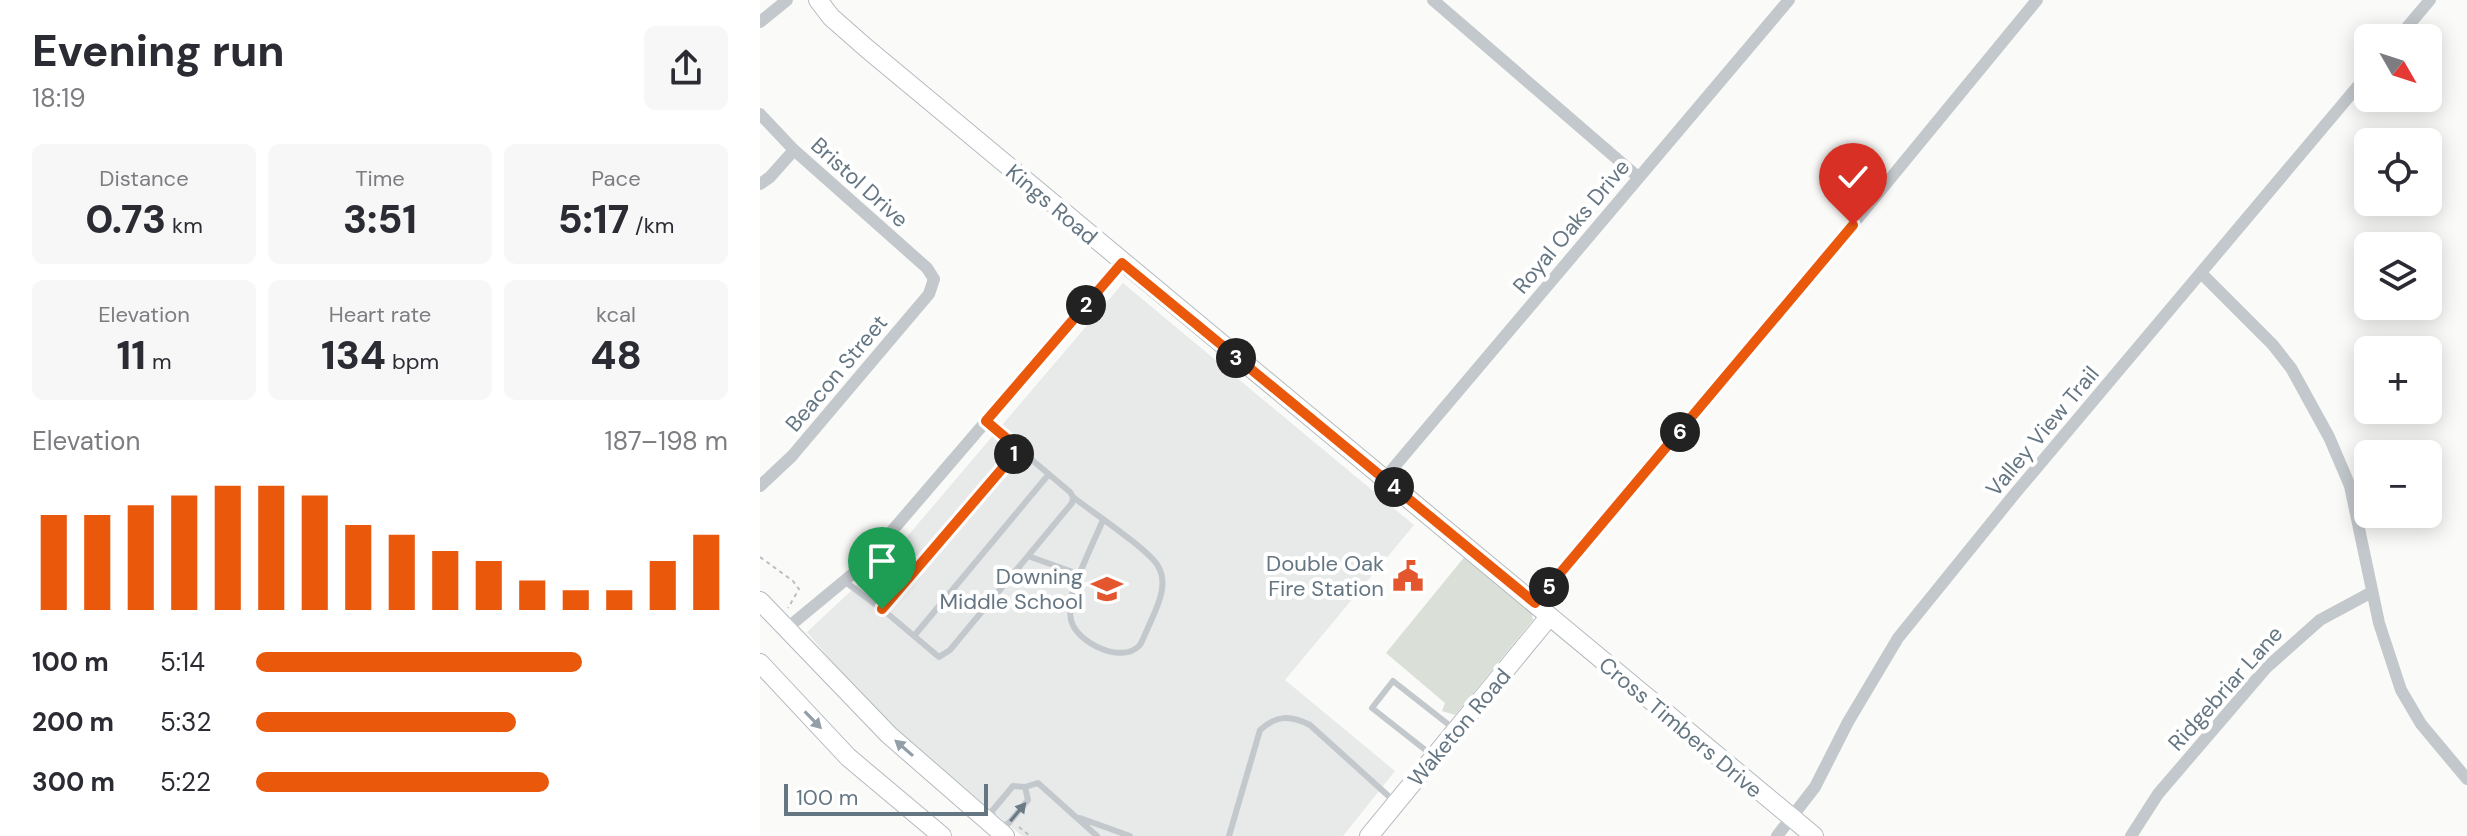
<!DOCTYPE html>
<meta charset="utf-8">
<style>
:root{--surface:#fff;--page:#f7f7f7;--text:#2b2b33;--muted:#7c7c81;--accent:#ea580c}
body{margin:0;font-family:"DM Sans",sans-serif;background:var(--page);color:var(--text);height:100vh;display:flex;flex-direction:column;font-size:30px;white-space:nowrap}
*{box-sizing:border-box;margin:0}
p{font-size:26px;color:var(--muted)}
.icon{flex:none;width:44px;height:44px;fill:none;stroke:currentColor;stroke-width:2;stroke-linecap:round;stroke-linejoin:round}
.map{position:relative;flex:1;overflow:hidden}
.side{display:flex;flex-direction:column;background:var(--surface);width:760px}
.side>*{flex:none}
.needle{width:52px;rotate:129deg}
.tools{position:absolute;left:1594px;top:24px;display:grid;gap:16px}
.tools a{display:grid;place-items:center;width:88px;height:88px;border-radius:12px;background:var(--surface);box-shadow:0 4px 20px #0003;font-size:40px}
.scale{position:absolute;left:24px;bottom:20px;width:204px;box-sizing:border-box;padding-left:8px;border:4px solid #657683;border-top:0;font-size:22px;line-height:28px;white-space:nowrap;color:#657683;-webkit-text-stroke:6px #fff;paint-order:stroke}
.pin{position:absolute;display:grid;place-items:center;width:68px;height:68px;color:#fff;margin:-82px -34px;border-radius:50% 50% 50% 0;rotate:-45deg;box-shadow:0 0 8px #0007}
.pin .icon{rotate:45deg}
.km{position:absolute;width:40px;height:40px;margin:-20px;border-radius:50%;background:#222;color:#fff;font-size:22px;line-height:40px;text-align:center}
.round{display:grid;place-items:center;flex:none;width:84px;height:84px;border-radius:12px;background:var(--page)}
.headline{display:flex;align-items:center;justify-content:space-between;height:136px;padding:0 32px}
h1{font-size:44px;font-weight:800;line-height:60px}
.stats{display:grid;grid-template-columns:repeat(3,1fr);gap:12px;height:136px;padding:8px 32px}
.stats div{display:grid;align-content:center;border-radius:12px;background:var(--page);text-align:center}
.stats b{font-size:40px;font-weight:800}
.stats small{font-size:22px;font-weight:400}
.stats p{font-size:22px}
.chart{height:224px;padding:16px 32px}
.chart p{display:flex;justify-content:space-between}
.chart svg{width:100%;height:144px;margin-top:8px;stroke:var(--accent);stroke-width:6}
ul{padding:0 32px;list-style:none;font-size:26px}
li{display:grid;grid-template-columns:128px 96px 1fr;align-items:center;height:60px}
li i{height:20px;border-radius:10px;background:var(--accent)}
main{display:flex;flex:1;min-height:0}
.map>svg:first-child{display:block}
.built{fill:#e8e9e9}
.green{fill:#dadfd7}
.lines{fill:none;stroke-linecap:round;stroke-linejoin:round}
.secondary-casing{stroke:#b3babf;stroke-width:20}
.path{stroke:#bbbfc2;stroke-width:2;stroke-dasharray:4 4;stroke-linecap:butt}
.lane{stroke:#c3c8cc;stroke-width:6}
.street{stroke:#c3c8cc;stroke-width:12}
.secondary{stroke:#fff;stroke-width:18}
.oneway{fill:#939fa8}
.oneway2{fill:#6a7a87}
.route-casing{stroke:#fff;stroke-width:16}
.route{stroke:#ea580c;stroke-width:10}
.labels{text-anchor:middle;stroke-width:8;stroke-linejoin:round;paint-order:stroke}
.street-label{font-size:22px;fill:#657683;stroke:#fff}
.poi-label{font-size:22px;fill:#657683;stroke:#fff;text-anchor:end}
</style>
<main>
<section class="side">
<div class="headline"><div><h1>Evening run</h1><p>18:19</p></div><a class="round"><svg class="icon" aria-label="share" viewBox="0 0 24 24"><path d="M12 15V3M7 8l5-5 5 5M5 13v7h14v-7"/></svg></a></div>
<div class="stats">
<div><p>Distance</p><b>0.73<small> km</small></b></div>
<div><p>Time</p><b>3:51</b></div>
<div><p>Pace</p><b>5:17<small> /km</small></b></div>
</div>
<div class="stats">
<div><p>Elevation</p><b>11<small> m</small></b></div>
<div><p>Heart rate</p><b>134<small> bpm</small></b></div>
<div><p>kcal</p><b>48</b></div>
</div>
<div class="chart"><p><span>Elevation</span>187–198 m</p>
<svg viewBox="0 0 160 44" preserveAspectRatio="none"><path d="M5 44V15M15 44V15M25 44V12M35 44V9M45 44V6M55 44V6M65 44V9M75 44V18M85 44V21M95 44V26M105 44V29M115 44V35M125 44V38M135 44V38M145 44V29M155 44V21"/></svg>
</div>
<ul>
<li><b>100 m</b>5:14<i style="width:69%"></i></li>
<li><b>200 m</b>5:32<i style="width:55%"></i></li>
<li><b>300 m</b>5:22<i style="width:62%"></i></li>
</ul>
</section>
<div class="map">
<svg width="1707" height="836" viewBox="0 0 1707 836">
<rect width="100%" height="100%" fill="#fafaf8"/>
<!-- built -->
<path class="built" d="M363,283L654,525L525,680L635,771L583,836H262L149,741L98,693L47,632L139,546Z"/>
<!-- green -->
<path class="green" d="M706,555L771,611L773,620L695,715L682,711L685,703L626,653Z"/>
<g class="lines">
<defs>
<path id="secondary" d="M58,0L71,17L105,47L1054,836
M0,601L129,735L245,836
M0,663L88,757L182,836
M609,836L789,617"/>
</defs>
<!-- secondary casing -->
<use href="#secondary" class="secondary-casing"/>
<!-- path -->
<path class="path" d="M0,557L33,581L39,589L28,608
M259,827L270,836"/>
<!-- lane -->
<path class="lane" d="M313,497C332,512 388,549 398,566C410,586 395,611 387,630C385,634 382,643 379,646C361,664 319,643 312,623C310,619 310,609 310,605C310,590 336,537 343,520
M268,556L321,575
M84,581L122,609L259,449L227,422
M122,609L179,657L190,650L312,503L313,497L310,492L259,449
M154,636L289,474
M673,756L612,708L633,681L693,728
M233,818L232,811L253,786L265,787L278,783L337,836
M320,818L370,836
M241,825L248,824L268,800L265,787
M469,836L500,730C517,715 530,715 550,725L634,801"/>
<!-- street -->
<path class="street" d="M673,0L878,177
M0,22L27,0
M1638,38L1670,0
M0,114L34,150L167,268L174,279L169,294L32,456L0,486
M0,184L10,177L34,150
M1442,274L1513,345L1531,368L1569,437L1590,486L1619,623L1641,690L1661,724L1707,779
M624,479L1029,0
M775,603L1033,297L1277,0
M26,629L101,567L362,263
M1017,836L1055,787L1088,722L1138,638L1253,496L1608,74
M1371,836L1398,794L1506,668L1560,620L1612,592"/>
<!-- secondary -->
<use href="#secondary" class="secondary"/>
</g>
<!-- one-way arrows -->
<defs><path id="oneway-solid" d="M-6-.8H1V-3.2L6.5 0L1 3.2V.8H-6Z" transform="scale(2)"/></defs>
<g class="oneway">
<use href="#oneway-solid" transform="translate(53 720) rotate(46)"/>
<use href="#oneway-solid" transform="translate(144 748) rotate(-139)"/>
</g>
<use class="oneway2" href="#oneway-solid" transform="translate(258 812) rotate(-50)"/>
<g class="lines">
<defs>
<path id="route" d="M122,609L259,449L226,421L362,263L775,603L1093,225"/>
</defs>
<!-- route casing -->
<use href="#route" class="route-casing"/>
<!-- route -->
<use href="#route" class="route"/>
</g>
<!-- icons -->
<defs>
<symbol id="civic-bare" viewBox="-9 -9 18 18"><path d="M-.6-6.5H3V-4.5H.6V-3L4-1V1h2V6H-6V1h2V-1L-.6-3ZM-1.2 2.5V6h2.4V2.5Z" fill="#e4572e" stroke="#fff" stroke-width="2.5" paint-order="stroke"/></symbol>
<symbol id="school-bare" viewBox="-9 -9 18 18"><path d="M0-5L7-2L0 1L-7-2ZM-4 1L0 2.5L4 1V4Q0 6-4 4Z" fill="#e4572e" stroke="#fff" stroke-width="2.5" paint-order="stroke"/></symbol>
</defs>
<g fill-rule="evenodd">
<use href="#civic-bare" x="626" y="554" width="44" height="44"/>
<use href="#school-bare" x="325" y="567" width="44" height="44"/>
</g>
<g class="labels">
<!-- street labels -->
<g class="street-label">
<text transform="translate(100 182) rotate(42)" y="8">Bristol Drive</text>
<text transform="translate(292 204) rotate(40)" y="8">Kings Road</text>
<text transform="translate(811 226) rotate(-50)" y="8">Royal Oaks Drive</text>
<text transform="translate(76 373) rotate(-50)" y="8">Beacon Street</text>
<text transform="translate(1282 431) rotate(-50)" y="8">Valley View Trail</text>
<text transform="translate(1465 688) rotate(-48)" y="8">Ridgebriar Lane</text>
<text transform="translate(699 727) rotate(-50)" y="8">Waketon Road</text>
<text transform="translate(921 727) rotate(40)" y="8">Cross Timbers Drive</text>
</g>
<!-- poi labels -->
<g class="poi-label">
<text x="624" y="571">Double Oak<tspan x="624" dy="25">Fire Station</tspan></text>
<text x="323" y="584">Downing<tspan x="323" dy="25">Middle School</tspan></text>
</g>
</g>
</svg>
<div class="tools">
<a><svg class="needle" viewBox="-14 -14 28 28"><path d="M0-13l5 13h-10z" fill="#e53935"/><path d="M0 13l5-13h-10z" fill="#7c7c81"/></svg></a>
<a><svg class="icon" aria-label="locate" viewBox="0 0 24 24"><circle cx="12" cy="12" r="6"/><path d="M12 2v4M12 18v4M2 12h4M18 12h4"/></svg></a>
<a><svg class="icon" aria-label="layers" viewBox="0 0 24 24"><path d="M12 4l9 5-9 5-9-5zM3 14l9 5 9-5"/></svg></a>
<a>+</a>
<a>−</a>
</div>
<div class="scale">100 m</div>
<div class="pin" style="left:122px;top:609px;background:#1e9e55"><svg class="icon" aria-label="arrive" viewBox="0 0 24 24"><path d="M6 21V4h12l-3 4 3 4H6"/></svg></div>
<div class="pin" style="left:1093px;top:225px;background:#d93025"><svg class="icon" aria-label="check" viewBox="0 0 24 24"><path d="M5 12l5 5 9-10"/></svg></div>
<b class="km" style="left:254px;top:454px">1</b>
<b class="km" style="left:326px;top:305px">2</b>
<b class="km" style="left:476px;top:358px">3</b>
<b class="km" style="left:634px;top:487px">4</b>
<b class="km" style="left:789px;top:587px">5</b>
<b class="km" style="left:920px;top:432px">6</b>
</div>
</main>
